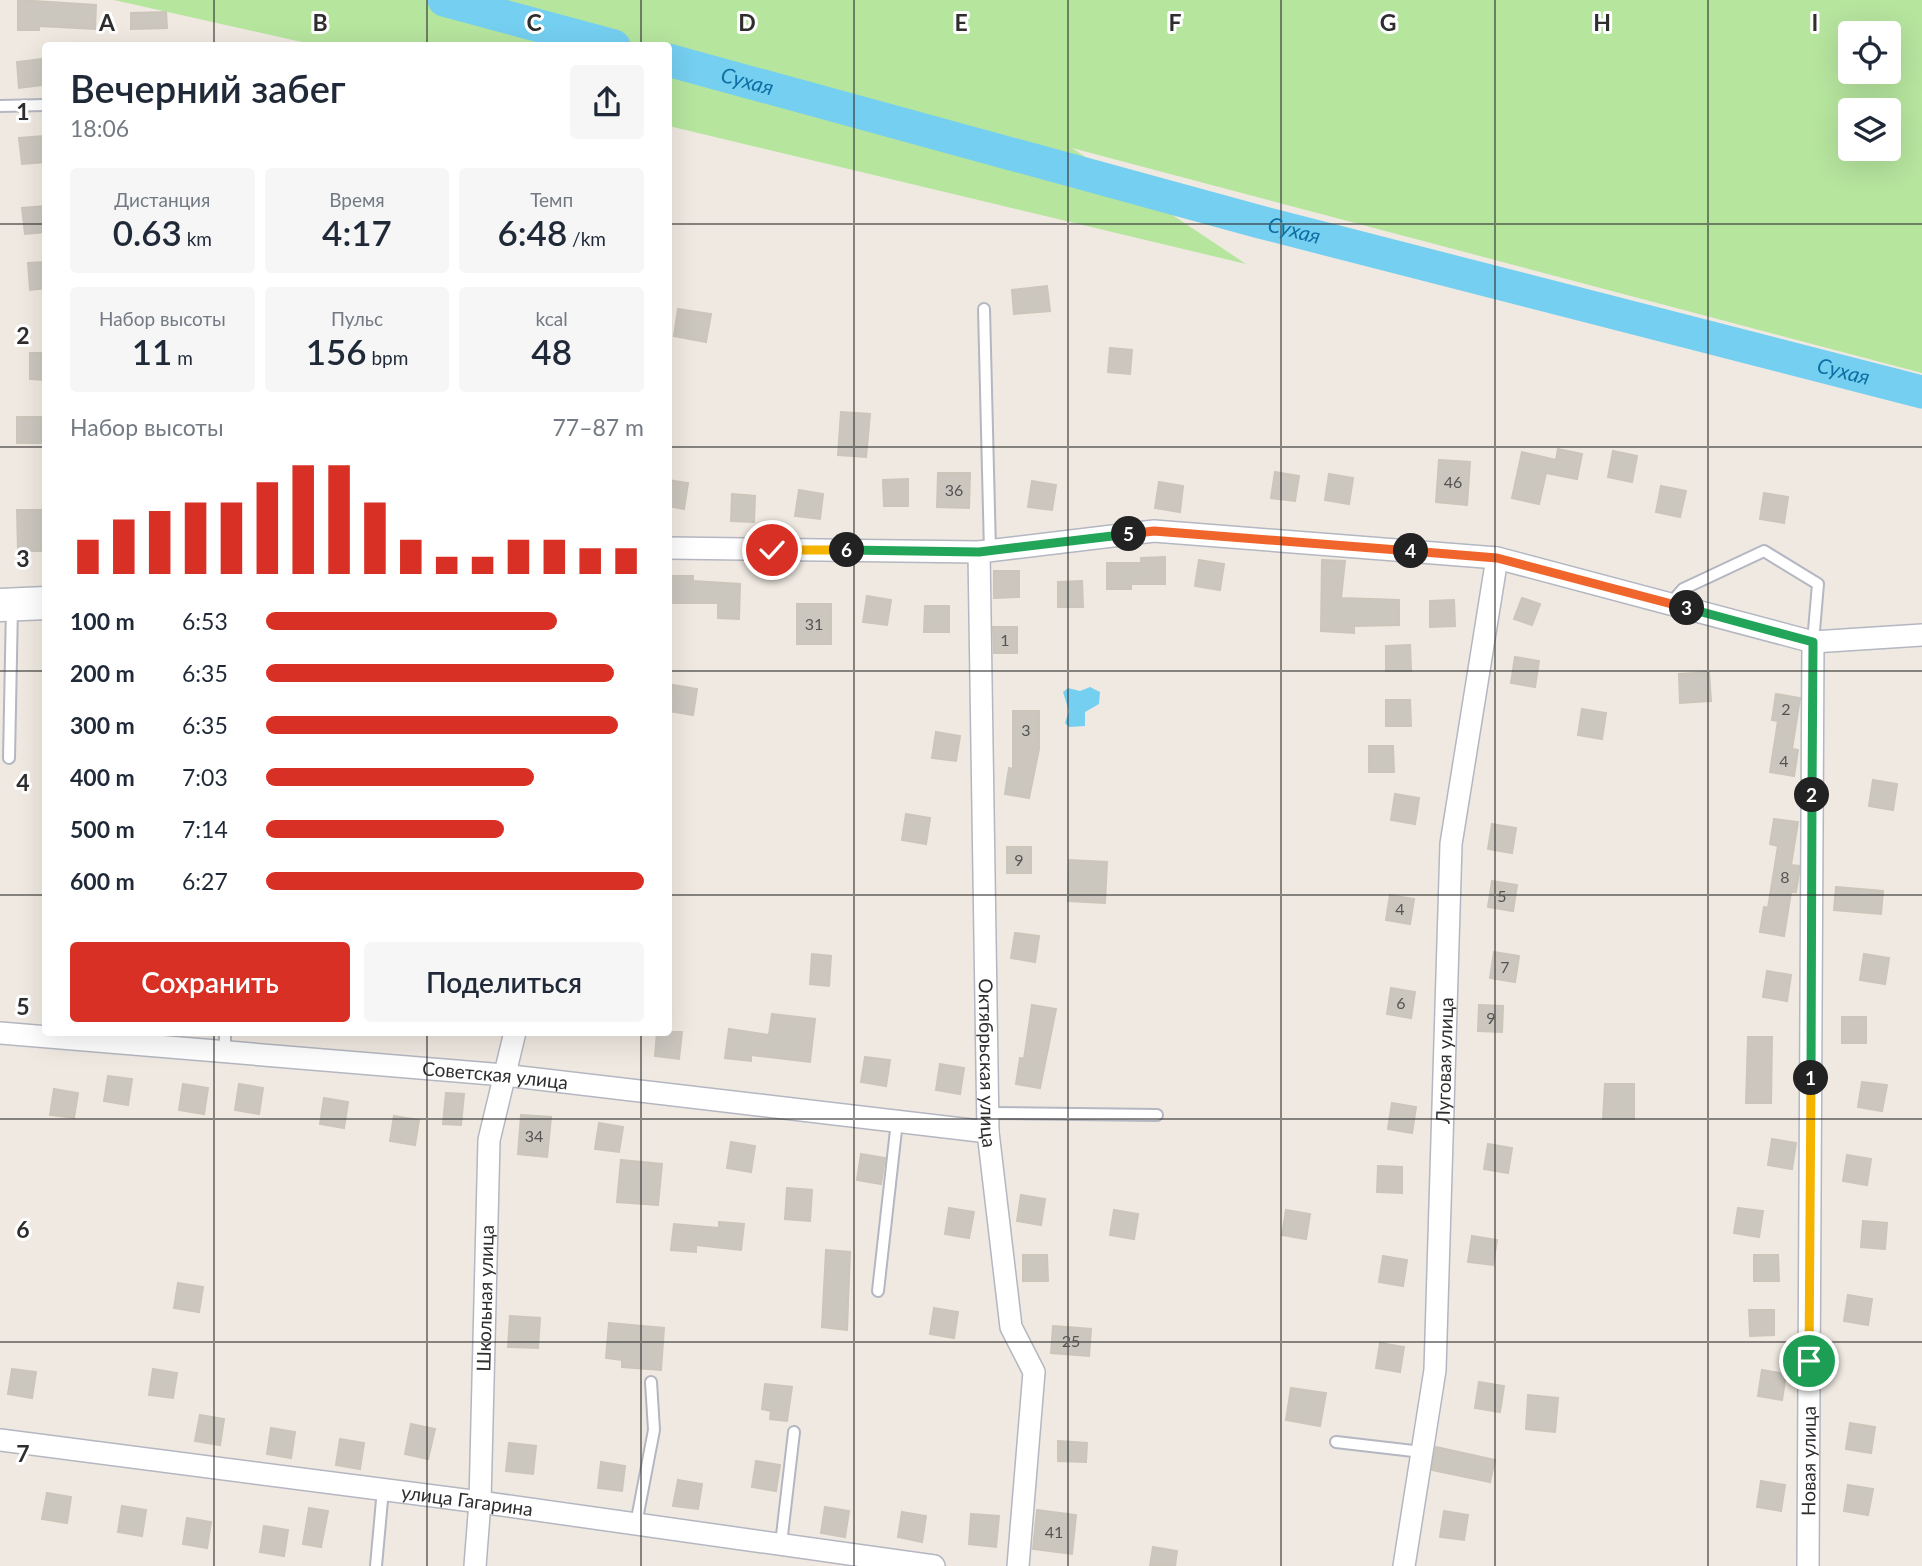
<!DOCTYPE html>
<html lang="ru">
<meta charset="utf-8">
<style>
:root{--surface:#fff;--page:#f6f6f7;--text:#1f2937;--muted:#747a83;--accent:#d93025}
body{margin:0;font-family:Lato,sans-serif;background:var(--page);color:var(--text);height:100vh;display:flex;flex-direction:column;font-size:26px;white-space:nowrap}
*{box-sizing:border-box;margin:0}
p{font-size:23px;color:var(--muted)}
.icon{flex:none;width:38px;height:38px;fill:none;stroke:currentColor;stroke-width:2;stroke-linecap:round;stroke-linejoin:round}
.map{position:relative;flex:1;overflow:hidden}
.drawer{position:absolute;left:42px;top:42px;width:630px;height:994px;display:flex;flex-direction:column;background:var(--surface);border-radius:7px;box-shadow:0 7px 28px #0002}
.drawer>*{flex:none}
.tools{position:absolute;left:1838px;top:21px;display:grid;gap:14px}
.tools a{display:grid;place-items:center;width:63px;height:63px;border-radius:7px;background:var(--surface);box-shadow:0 7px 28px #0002;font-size:35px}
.pin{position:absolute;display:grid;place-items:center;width:60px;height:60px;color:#fff;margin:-30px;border:4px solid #fff;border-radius:50%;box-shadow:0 2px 7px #0007}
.km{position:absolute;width:35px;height:35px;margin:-18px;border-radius:50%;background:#222;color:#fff;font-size:19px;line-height:35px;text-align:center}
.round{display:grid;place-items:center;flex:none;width:74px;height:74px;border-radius:7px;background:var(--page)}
.overview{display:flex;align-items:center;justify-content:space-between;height:119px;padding:0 28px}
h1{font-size:38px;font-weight:600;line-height:52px}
.stats{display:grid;grid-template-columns:repeat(3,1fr);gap:10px;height:119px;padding:7px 28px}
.stats div{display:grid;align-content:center;border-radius:7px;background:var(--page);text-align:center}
.stats b{font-size:35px;font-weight:600}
.stats small{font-size:19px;font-weight:400}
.stats p{font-size:19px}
.chart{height:196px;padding:14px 28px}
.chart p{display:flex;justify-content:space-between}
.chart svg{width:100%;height:126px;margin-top:7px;stroke:var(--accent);stroke-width:6}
.button{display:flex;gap:14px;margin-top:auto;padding:14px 28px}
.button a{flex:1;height:80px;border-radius:7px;background:var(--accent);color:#fff;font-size:28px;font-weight:600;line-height:80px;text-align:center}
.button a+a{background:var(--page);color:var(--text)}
ul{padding:0 28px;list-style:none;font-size:23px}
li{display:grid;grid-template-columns:112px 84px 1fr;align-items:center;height:52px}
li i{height:18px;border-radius:9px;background:var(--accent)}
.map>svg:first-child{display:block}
.green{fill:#b6e59e;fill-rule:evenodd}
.water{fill:#75cff0}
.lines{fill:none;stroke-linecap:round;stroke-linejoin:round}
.river{stroke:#75cff0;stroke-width:33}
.building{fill:#cbc7bf;stroke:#cbc5ba;stroke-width:2}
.lane-casing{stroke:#b4b7c1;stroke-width:14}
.street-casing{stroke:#b4b7c1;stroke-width:24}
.secondary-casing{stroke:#b4b7c1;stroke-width:35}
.lane{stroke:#fff;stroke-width:10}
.street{stroke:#fff;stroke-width:21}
.secondary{stroke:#fff;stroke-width:32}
.split-1-casing{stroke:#fff;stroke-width:14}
.split-2-casing{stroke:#fff;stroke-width:14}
.split-3-casing{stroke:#fff;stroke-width:14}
.split-4-casing{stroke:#fff;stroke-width:14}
.split-5-casing{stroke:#fff;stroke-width:14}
.split-6-casing{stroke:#fff;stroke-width:14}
.split-7-casing{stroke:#fff;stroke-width:14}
.split-1{stroke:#f5b400;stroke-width:9}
.split-2{stroke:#22a559;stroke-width:9}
.split-3{stroke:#22a559;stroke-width:9}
.split-4{stroke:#f0652b;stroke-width:9}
.split-5{stroke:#f0652b;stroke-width:9}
.split-6{stroke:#22a559;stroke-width:9}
.split-7{stroke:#f5b400;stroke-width:9}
.grid{fill:none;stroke:#2e2e2e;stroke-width:2;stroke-opacity:0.55}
.labels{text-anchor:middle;stroke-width:6;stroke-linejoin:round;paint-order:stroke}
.number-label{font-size:16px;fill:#555452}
.street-label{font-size:19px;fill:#2e2e2e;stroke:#fff}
.water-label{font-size:21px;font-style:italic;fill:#0d6fa3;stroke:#fff}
.grid-label{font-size:23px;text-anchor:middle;font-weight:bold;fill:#2e2e2e;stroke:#fff;stroke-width:6;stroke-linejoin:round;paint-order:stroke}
</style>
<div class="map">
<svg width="1922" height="1566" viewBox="0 0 1922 1566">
<rect width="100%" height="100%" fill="#efe9e1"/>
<!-- green -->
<path class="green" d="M114,0H1922V373L1072,148L1246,264L669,126L668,46L315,45ZM1850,33H1888V72H1850ZM1850,110H1888V149H1850Z"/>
<!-- water -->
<path class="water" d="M1090,687L1100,692L1099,704L1085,712V726L1069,727L1065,723L1069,711L1063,692L1068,688L1080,691Z"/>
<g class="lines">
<!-- river -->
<g class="river">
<path d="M444,0L614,46"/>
<path id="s1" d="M668,60L1260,222L1922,392"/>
</g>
</g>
<!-- building -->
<path class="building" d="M18,0L96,5L95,29L39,26V30H18Z
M166,12L167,28L131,29V13Z
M41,59L44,85L19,88L17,62Z
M44,136L46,162L22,164L19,138Z
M46,206V232L25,234L22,208Z
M46,262V288L30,290L28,263Z
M1047,286L1050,311L1014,314L1012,290Z
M678,309L711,314L706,342L674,336Z
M1110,348L1132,350L1130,374L1108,372Z
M30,353H46V380L30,379Z
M841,412L870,414L866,457L838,455Z
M17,417H42L41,443H17Z
M1558,449L1582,454L1577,479L1546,473L1539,504L1512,498L1522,452L1556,460Z
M1613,451L1637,456L1632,482L1608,477Z
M1439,460L1470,462L1467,505L1436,502Z
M1275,472L1299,476L1295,501L1271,498Z
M938,473H970L969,508L937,507Z
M1329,474L1353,478L1349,504L1325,500Z
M908,479V506H884L883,480Z
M668,480L688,483L684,509L668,506Z
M1032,481L1056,485L1052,510L1028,507Z
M1159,482L1183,486L1180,512L1155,508Z
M1661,486L1686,491L1680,517L1656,512Z
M799,490L823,494L820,519L795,516Z
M1764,493L1788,497L1784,523L1760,519Z
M732,494L755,496L754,522L731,521Z
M17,510H46V551H18Z
M1165,557V584H1131V589H1107V563H1141V558Z
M1199,560L1224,564L1220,590L1195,586Z
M1322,560L1345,561L1341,598L1399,600V625L1354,626V633L1321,631Z
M994,571H1019V597L994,598Z
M668,576H693V581L740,584L739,619L718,618V603H668Z
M1082,581L1083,607H1058V582Z
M867,596L891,600L887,625L863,622Z
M1522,598L1540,604L1532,625L1514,619Z
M1454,600L1455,626L1430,627V601Z
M797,604H831V644H797Z
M925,606H949V632H924Z
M993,627H1017V653H994Z
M1410,645L1411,671H1386V646Z
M1515,657L1539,661L1535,687L1511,683Z
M1709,672L1711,701L1680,703L1679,674Z
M673,685L697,689L693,715L669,711Z
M1776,694L1800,698L1792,749L1798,750L1794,776L1770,772L1778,721L1772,720Z
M1386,700H1410L1411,726H1386Z
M1582,709L1606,713L1602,739L1578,735Z
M1013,711H1039V749L1029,798L1005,794L1009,768L1013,769Z
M936,732L960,736L956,761L932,758Z
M1369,746H1393L1394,772H1369Z
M1873,780L1897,784L1893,810L1869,806Z
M1395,794L1419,798L1415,824L1391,820Z
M906,814L930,818L926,844L902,840Z
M1774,819L1798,822L1791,865L1799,866V872L1796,892H1791L1784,936L1760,932L1764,907L1768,908L1778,846L1770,844Z
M1492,824L1516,828L1512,853L1488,849Z
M1007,847H1031V873H1007Z
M1069,860L1107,862L1105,903L1068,901Z
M1492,881L1517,885L1513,911L1488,907Z
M1836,887L1883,891L1881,914L1834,910Z
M1390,895L1414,899L1410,924L1386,920Z
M1015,933L1039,936L1035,962L1011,958Z
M1494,952L1519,956L1515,982L1490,978Z
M812,954L831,956L829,986L810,984Z
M1864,954L1889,958L1885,984L1860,980Z
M1767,971L1791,975L1787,1001L1763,997Z
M1391,988L1415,992L1411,1018L1387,1014Z
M1032,1005L1056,1009L1040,1088L1016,1084L1020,1058L1024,1059Z
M1479,1005L1503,1006L1502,1032L1478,1031Z
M772,1014L815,1019L810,1062L751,1055V1061L725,1058L729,1029L769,1035Z
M1842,1017H1866V1043H1842Z
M657,1032H682L679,1059L655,1056Z
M1748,1037H1772L1771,1103H1746Z
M865,1057L890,1060L886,1086L861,1082Z
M940,1064L964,1068L960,1094L936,1090Z
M108,1076L132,1079L128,1105L104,1101Z
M1862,1082L1887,1085L1882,1111L1858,1107Z
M183,1084L208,1088L204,1114L179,1110Z
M239,1084L263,1088L259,1114L235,1110Z
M1605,1084H1634V1119H1603Z
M54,1089L78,1093L74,1118L50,1115Z
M446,1093L464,1094L461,1125L443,1124Z
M324,1098L348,1102L344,1128L320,1124Z
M1392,1103L1416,1107L1412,1133L1388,1129Z
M521,1115L551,1117L547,1157L518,1154Z
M394,1116L419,1120L415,1145L390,1141Z
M599,1123L623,1127L619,1152L595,1149Z
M1772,1139L1796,1143L1792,1169L1768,1165Z
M731,1142L755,1146L751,1172L727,1168Z
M1488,1144L1512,1148L1508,1173L1484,1169Z
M861,1154L885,1158L881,1184L857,1180Z
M1847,1155L1871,1159L1867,1185L1843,1181Z
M621,1160L662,1164L658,1205L617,1202Z
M1378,1166L1402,1167V1193L1377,1192Z
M787,1188L812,1190L810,1221L785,1219Z
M1021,1195L1045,1199L1041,1225L1017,1221Z
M949,1208L974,1212L969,1238L945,1234Z
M1738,1208L1763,1211L1759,1237L1734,1233Z
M1114,1210L1138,1214L1134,1239L1110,1235Z
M1286,1210L1310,1214L1306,1239L1282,1235Z
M1863,1221L1887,1223L1885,1249L1861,1247Z
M719,1222L744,1224L741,1250L696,1245V1252L671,1250L674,1224L719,1228Z
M1472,1236L1497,1240L1493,1265L1468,1262Z
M826,1250L850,1252L847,1330L822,1327Z
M1023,1255H1047L1048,1281H1023Z
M1754,1255H1778L1779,1281H1754Z
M1383,1256L1407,1260L1403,1286L1379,1282Z
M178,1283L203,1287L199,1312L174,1308Z
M1848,1295L1872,1299L1868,1325L1844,1321Z
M934,1308L958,1312L954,1338L930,1334Z
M1749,1310H1774V1335L1750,1336Z
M510,1316L540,1318L538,1348L508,1347Z
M609,1323L664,1328L661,1370L622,1367V1360L606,1358Z
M1053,1326L1091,1329L1089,1356L1051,1353Z
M1380,1343L1404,1347L1400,1372L1376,1368Z
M12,1369L36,1372L32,1398L8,1394Z
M153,1369L177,1373L173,1398L149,1395Z
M1762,1370L1786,1374L1782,1400L1758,1396Z
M1479,1382L1504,1386L1500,1412L1475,1408Z
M765,1384L792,1387L787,1421L770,1419L771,1411L762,1409Z
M1291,1388L1326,1393L1320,1426L1286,1420Z
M1528,1395L1558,1398L1555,1432L1526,1429Z
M200,1415L224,1419L220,1445L195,1441Z
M1850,1423L1875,1427L1871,1453L1846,1449Z
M411,1424L435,1429L428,1459L405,1454Z
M271,1428L295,1432L291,1458L267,1454Z
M340,1439L364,1443L360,1469L336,1465Z
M1058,1441L1087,1443L1086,1462L1058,1461Z
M509,1443L536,1446L533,1474L506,1471Z
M1436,1447L1495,1460L1490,1482L1432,1470Z
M756,1461L780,1465L776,1491L752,1487Z
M601,1462L625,1466L622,1491L598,1488Z
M678,1480L702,1484L698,1509L673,1506Z
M1761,1481L1785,1485L1781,1511L1757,1507Z
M1848,1485L1873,1489L1868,1515L1844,1511Z
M47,1493L71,1497L67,1523L42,1519Z
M122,1506L146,1510L142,1536L118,1532Z
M825,1507L849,1511L845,1537L821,1533Z
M309,1508L328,1511L321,1547L303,1544Z
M1037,1510L1076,1515L1072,1554L1033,1549Z
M1444,1511L1468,1515L1464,1540L1440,1537Z
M902,1512L926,1516L922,1542L898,1537Z
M971,1514L999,1516L996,1547L969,1544Z
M187,1518L211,1522L207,1548L183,1544Z
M264,1526L288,1530L284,1556L260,1552Z
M1153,1547L1177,1551L1175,1566H1150Z"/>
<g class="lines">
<defs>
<path id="lane" d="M0,106L46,105
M984,309L990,551
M1670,604L1683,589L1764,551L1818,584L1813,642
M9,758L12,606
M225,1032V1052
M988,1113L1157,1115
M878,1291L897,1121
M1336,1442L1422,1452
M636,1524L654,1430L651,1382
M781,1544L794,1432
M376,1566L383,1489"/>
<g id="street">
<path d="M668,548L979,552L1154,531L1497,558L1813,642L1922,635"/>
<path id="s2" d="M979,552L988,1132L1011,1327L1034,1372L1018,1566"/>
<path id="s3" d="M0,1033L504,1075L988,1132"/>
<path id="s4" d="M0,1440L480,1502L934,1566"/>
<path id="s5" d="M475,1566L480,1502L489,1140L515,1032"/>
<path id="s6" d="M1404,1566L1435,1370L1451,844L1497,558"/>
<path id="s7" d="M1808,1566L1813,642"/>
</g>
<path id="secondary" d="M0,605L46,603"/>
</defs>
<!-- lane casing -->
<use href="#lane" class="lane-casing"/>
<!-- street casing -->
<use href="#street" class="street-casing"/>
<!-- secondary casing -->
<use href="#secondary" class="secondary-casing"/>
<!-- lane -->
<use href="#lane" class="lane"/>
<!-- street -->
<use href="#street" class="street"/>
<!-- secondary -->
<use href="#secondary" class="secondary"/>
</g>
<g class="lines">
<defs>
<path id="split-1" d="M1809,1361L1811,1078"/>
<path id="split-2" d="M1811,1078L1812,795"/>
<path id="split-3" d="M1687,608L1813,642L1812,795"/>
<path id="split-4" d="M1411,551L1497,558L1687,608"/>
<path id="split-5" d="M1129,534L1154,531L1411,551"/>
<path id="split-6" d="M847,550L979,552L1129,534"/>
<path id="split-7" d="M772,550H847"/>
</defs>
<!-- split-1 casing -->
<use href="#split-1" class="split-1-casing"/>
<!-- split-2 casing -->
<use href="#split-2" class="split-2-casing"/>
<!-- split-3 casing -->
<use href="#split-3" class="split-3-casing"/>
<!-- split-4 casing -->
<use href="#split-4" class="split-4-casing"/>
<!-- split-5 casing -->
<use href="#split-5" class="split-5-casing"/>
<!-- split-6 casing -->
<use href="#split-6" class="split-6-casing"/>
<!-- split-7 casing -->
<use href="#split-7" class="split-7-casing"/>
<!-- split-1 -->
<use href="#split-1" class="split-1"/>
<!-- split-2 -->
<use href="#split-2" class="split-2"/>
<!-- split-3 -->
<use href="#split-3" class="split-3"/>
<!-- split-4 -->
<use href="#split-4" class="split-4"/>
<!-- split-5 -->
<use href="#split-5" class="split-5"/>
<!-- split-6 -->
<use href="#split-6" class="split-6"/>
<!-- split-7 -->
<use href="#split-7" class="split-7"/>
</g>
<!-- grid -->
<path class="grid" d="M214,0V46M427,0V46M641,0V46M854,0V1566M1068,0V1566M1281,0V1566M1495,0V1566M1708,0V1566M0,224H46M668,224H1922M0,447H46M668,447H1922M0,671H46M668,671H1922M0,895H46M668,895H1922M214,1032V1566M427,1032V1566M641,1032V1566M0,1119H1922M0,1342H1922"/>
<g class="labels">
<!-- number labels -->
<g class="number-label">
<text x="1453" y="488">46</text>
<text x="954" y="496">36</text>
<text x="814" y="630">31</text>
<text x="1005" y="646">1</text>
<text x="1786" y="715">2</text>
<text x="1026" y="736">3</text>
<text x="1784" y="767">4</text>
<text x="1019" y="866">9</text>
<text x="1785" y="883">8</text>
<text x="1502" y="902">5</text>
<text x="1400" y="915">4</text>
<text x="1505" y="973">7</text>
<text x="1401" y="1009">6</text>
<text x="1491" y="1024">9</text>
<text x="534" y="1142">34</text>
<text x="1071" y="1347">25</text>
<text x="1054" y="1538">41</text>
</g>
<!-- street labels -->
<g class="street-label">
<text dy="7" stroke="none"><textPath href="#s6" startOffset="508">Луговая улица</textPath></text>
<text dy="7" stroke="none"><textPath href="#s2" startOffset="511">Октябрьская улица</textPath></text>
<text dy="7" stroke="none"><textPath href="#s3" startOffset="497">Советская улица</textPath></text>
<text dy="7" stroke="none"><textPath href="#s5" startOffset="268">Школьная улица</textPath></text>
<text dy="7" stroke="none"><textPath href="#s7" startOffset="105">Новая улица</textPath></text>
<text dy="7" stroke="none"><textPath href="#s4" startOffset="471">улица Гагарина</textPath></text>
</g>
<!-- water labels -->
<g class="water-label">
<text dy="7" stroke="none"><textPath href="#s1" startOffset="82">Сухая</textPath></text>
<text dy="7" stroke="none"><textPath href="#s1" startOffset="649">Сухая</textPath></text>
<text dy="7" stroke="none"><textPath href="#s1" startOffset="1216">Сухая</textPath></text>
</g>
</g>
<g class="grid-label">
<text x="107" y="31">A</text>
<text x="320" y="31">B</text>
<text x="534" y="31">C</text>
<text x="747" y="31">D</text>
<text x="961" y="31">E</text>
<text x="1175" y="31">F</text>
<text x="1388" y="31">G</text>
<text x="1602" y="31">H</text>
<text x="1815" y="31">I</text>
<text x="23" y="120">1</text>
<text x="23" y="344">2</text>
<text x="23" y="567">3</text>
<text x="23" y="791">4</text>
<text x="23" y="1015">5</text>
<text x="23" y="1238">6</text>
<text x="23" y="1462">7</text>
</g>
</svg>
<div class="tools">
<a><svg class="icon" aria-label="locate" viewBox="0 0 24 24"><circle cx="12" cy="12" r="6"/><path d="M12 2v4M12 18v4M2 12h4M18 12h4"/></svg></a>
<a><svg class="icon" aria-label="layers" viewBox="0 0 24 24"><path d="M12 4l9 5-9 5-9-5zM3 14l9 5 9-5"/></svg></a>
</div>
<div class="pin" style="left:1809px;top:1361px;background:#1e9e55"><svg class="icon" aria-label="arrive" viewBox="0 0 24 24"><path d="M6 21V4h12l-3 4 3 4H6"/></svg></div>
<div class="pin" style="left:772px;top:550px;background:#d93025"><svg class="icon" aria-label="check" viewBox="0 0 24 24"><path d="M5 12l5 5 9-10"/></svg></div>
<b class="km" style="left:1811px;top:1078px">1</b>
<b class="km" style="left:1812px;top:795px">2</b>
<b class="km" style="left:1687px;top:608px">3</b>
<b class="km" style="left:1411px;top:551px">4</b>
<b class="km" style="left:1129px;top:534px">5</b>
<b class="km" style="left:847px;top:550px">6</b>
<section class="drawer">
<div class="overview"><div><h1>Вечерний забег</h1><p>18:06</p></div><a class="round"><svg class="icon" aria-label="share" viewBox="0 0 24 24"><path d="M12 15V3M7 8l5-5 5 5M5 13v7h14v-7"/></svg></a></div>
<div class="stats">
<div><p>Дистанция</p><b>0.63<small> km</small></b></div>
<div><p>Время</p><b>4:17</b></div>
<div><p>Темп</p><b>6:48<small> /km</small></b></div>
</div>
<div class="stats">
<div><p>Набор высоты</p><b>11<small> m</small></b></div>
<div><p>Пульс</p><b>156<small> bpm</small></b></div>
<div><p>kcal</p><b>48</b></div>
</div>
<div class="chart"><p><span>Набор высоты</span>77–87 m</p>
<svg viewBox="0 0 160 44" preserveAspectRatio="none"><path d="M5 44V32M15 44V25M25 44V22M35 44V19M45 44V19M55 44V12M65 44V6M75 44V6M85 44V19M95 44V32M105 44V38M115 44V38M125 44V32M135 44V32M145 44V35M155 44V35"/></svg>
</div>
<ul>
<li><b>100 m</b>6:53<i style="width:77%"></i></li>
<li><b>200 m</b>6:35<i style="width:92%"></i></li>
<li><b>300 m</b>6:35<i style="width:93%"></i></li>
<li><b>400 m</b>7:03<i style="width:71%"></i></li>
<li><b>500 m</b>7:14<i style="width:63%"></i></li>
<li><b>600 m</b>6:27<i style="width:100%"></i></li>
</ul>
<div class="button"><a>Сохранить</a><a>Поделиться</a></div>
</section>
</div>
